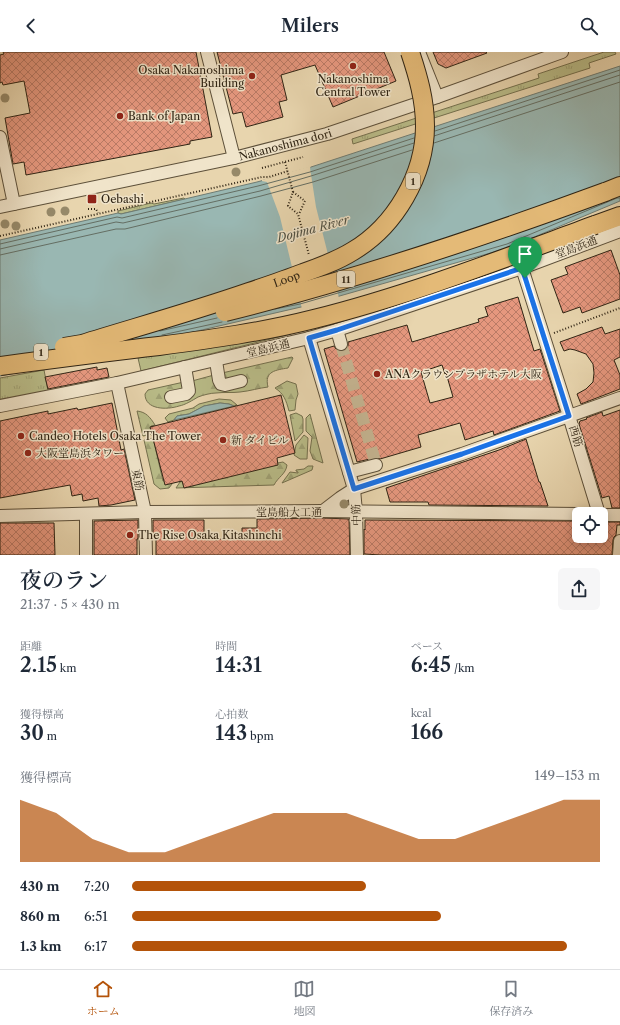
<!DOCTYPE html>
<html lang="ja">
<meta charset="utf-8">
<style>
:root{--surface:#fff;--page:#f6f6f7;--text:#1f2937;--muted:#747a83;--line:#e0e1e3;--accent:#b45309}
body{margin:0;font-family:"Libre Caslon Text","Noto Serif JP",serif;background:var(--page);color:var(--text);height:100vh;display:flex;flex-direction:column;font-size:15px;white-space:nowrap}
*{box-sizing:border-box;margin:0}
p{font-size:13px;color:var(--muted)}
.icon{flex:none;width:22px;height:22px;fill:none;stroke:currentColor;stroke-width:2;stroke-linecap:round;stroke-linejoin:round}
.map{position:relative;height:503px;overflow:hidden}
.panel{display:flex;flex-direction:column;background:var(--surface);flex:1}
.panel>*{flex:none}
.fabs{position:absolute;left:572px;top:455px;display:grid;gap:8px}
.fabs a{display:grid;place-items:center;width:36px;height:36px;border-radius:6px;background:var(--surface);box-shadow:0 2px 10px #0003;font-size:20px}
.pin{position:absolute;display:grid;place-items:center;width:34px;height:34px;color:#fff;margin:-41px -17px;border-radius:50% 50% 50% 0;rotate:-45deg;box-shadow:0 0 4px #0007}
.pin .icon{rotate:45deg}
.round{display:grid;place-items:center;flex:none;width:42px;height:42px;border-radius:6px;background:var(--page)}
.summary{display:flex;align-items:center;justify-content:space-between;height:68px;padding:0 20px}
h1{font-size:22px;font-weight:600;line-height:30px}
.figures{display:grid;grid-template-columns:repeat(3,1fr);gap:6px;height:68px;padding:4px 20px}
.figures div{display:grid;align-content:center}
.figures b{font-size:20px;font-weight:600}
.figures small{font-size:11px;font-weight:400}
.figures p{font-size:11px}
.chart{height:112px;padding:8px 20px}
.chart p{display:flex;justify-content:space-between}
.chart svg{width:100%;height:72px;margin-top:4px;fill:var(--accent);opacity:.7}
ul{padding:0 20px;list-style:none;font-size:13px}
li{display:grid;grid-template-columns:64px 48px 1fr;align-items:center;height:30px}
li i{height:10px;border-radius:5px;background:var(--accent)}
header{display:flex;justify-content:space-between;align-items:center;height:52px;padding:0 20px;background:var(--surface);font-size:18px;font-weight:600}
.tab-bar{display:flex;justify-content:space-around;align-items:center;height:56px;border-top:1px solid var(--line);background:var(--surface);font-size:11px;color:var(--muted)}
.tab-bar a{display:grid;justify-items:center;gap:2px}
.tab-bar .on{color:var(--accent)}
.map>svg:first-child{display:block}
.grass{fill:url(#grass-tufts);stroke:#74704e}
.forest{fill:url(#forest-firs);stroke:#74704e}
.water{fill:#99b7b2;stroke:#6f7c73}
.pier{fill:#e8d5ae}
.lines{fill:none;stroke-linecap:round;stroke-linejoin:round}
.shore{stroke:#646e63;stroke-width:1}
.building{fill:url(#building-cross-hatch);stroke:#2f2414;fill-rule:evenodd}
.minor-tunnel{stroke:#c3b28f;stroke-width:12;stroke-dasharray:12 6;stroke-linecap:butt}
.minor-casing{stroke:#5d503a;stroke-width:14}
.highway-casing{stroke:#2f2414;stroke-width:20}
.path{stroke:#2f2414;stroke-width:2;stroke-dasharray:1 2;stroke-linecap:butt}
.minor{stroke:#f0e4ca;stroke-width:12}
.highway{stroke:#e4ba77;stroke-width:18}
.highway-bridge-casing{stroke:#2f2414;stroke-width:20;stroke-linecap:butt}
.highway-bridge{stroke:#e4ba77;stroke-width:18}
.tree{fill:#968969}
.route-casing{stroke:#fff;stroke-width:8}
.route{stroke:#1a73e8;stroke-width:5}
.poi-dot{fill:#8f2418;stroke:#f0e4ca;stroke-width:1.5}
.labels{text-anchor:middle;stroke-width:3;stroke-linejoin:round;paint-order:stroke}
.shield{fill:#f0e4ca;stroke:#695e4b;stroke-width:1}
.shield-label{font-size:10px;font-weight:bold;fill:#2f2414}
.poi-label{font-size:11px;fill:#2f2414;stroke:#f0e4ca;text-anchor:start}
.street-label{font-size:11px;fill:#2f2414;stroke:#f0e4ca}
.water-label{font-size:12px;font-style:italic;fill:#4f5043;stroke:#f0e4ca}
</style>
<header><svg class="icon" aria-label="back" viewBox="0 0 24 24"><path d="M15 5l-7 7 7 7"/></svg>Milers<svg class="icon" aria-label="search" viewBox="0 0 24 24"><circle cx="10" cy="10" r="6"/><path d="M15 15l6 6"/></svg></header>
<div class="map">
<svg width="620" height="503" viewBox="0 0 620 503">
<defs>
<pattern id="grass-tufts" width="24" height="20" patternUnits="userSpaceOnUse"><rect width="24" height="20" fill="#b9bc88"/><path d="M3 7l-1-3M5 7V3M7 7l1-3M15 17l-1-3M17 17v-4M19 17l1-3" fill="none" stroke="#9fa174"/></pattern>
<pattern id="forest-firs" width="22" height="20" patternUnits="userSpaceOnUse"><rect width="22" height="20" fill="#b9bc88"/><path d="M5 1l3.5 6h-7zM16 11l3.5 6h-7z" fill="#9fa174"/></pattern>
<pattern id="building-cross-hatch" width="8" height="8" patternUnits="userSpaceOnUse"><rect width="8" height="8" fill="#e5977e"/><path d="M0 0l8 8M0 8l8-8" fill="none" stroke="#ba7b66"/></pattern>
</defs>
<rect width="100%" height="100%" fill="#e8d5ae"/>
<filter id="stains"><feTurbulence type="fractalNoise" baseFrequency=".005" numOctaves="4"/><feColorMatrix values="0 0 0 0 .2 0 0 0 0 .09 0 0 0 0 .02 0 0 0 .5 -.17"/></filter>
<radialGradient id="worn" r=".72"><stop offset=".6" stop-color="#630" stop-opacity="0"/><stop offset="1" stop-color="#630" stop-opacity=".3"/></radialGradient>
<!-- grass -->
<path class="grass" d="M604,0H615L616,2L589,11L590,16L353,92L352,87L539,26L538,22Z
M184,146L185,147L121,162L118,161V159L151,151L154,152Z
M289,279L291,282L141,319L138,306Z
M44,318L48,339L0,349V326Z"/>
<!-- forest -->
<path class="forest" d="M292,305L293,306L288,316C276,318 264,319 268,335C259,336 250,339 240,340C232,341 224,340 216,341C211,341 203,343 198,345C193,348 185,353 179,354C167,358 145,358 145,342L148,338L184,330L185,338L172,341L171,345L174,349L185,347L192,343C194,338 193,334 192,329L214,323L216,332L219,336L227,337L240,334L241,329L239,326L224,329L222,321Z
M287,329L296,332L298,342L296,348L295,358L289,359C286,348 284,342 275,336Z
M219,347L231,348L237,353L234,354L229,352L220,351L204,354L189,362L177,364L174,368L168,370L165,366L169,362L193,356L199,352Z
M137,359C146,360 150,365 155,373L151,374L153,382L143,384Z
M296,361L302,364L303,367V380L295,389L290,363Z
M310,362L323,411L313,407L310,399L312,385L306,379V366Z
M304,383L308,386L307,407H300L294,403L296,393Z
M153,386L163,429L172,427V432L169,436L160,437L154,432L144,388Z
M283,410L287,413C286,422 278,425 274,433L176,436L180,430L187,428Z
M308,414H313L312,418L282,431L290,420L298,421V420L296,419V418L304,417Z"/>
<!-- water -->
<path class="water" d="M620,14V149L508,196L301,255L16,321L0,324V188L118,161L121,162L257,130L308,116Z
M220,351L229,352L234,354L174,368L177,364L189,362L204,354Z"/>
<!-- pier -->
<path class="pier" d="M311,114L310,116L316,155L339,246L302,257L280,165L267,130L262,129V128Z"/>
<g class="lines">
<!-- shore -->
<path class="shore" d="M435,79L620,18
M434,84L620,23
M434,91L620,30
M0,192L117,165L122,166L258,134L310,120L414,86
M0,197L116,170L123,171L260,139L311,124L414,91
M0,203L116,177H125L261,144L313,130L412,98
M275,257L300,252L507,192L617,146H620
M160,279L217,266
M162,283L222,270"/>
</g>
<!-- building -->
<path class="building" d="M3,0H196L212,85L190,89V92L26,123L24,110L13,112L5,66L30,61L24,29L3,33L2,30L0,31V3L4,2Z
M217,0H384L396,29L333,55L315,13L281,23L287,48L279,50L283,65L246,75L242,60L233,62Z
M433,0H486L487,1L446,16L438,12Z
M611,198L620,223V247L582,261L580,255L563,261L551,228L568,222L565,215Z
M518,245L534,299L540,297L560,359L494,383L493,379L465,388L460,371L418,383L421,395L380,407L378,406H374L357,410L324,297L334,294L336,297L339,299H343L346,297L348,294V290L407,273L412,290L479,270L478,267L488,264L485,255ZM442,313L445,322L446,321L453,345L430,351L421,320Z
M602,275L605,282L620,277V305L614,308L620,323V337L581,352L577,342L586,337L593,330L594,321L593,312L586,302L575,298L570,297L564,299L560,290Z
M97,315V318L107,316L109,325L48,337L45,325Z
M281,343L295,401L277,406L278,413L184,436L182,429L165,433L150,375Z
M112,351L121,398L124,397L135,448L111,453L99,454L98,446L83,449L82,442L72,444L70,433L0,446V369L48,359V362L77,356L78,358Z
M620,358V456H612L609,444L602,446L579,372L580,369L587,367L586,366L602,360L603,364Z
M526,387L539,430H540L548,454L429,453L428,450H390L386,436L499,398Z
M323,466L349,467L350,503H156V487H153V468H204V487H242V476H257V467Z
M137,468H138V487H137V503H94V469Z
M365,468L579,469V484H601V470H620V473H617L616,483L614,485L613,488L612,503H381L364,502V477L365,478Z
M0,471H54L55,503H0Z"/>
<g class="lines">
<!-- minor-tunnel -->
<path class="minor-tunnel" d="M341,292L375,409"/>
<defs>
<g id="minor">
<path d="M207,0L234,106"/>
<path d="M419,0L437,45"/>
<path d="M0,85L14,152"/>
<path id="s1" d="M0,155L234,106L327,82L437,45L562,0"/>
<path d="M522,216L569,364L599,462"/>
<path d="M337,278L341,292"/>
<path d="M309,286L354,437L356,460L357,503"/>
<path d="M216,309L219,328L221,332L225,333L241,329"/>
<path d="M117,331L145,460L146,503"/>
<path d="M171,345L186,342L189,339L185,315"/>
<path d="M0,354L117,331L309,286L337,278L522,216L620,179"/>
<path d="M349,420L376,413"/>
<path d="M323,459L340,446L354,437L462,402L620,346"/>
<path d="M86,462V503"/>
<path d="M601,463H620"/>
<path d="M0,464L145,460L323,459L579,462"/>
<path d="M619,503L620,489"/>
</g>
<path id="highway" d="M605,140L620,134
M595,173L620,164"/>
</defs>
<!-- minor casing -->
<use href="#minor" class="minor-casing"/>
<!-- highway casing -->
<use href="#highway" class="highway-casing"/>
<!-- path -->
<path class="path" d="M285,110L293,140L288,154L298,162L309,203
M262,116L303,105
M293,140L305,149L299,162
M88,157H96L98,161
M0,184L262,125H269L288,119
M554,281L620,256"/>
<!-- minor -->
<use href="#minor" class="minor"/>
<!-- highway -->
<use href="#highway" class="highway"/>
<defs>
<g id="highway-bridge">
<path d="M225,260C354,228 480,186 605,140"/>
<path id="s2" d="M64,295L82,292C137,275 194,259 249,240C267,234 285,228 303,221C320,215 337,209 353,199C395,174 425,123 425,74C425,48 418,24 410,0"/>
<path d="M0,314C53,307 106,300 159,294C211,287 263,280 314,267C410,243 502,207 595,173"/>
</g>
</defs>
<!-- highway-bridge casing -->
<use href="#highway-bridge" class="highway-bridge-casing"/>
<!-- highway-bridge -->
<use href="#highway-bridge" class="highway-bridge"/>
</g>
<!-- trees -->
<g class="tree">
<circle cx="5" cy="46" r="4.5"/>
<circle cx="236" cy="120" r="4.5"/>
<circle cx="65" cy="159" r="4.5"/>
<circle cx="51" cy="160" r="4.5"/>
<circle cx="5" cy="172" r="4.5"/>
<circle cx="16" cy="174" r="4.5"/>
<circle cx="344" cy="452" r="4.5"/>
</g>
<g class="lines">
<defs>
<path id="route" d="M522,216L569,364L462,402L354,437L309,286L337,278Z"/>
</defs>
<!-- route casing -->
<use href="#route" class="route-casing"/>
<!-- route -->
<use href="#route" class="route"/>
</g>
<!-- markers -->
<g class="poi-dot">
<circle cx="353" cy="14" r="4"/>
<circle cx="252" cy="24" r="4"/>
<circle cx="120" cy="64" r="4"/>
<rect x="87" y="142" width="10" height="10" rx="2"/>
<circle cx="377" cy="322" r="4"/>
<circle cx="21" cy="384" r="4"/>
<circle cx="223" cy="388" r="4"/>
<circle cx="28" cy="401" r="4"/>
<circle cx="130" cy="483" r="4"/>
</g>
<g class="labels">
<!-- shield labels -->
<g class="shield">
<rect x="406" y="121" width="14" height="16" rx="3"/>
<rect x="337" y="219" width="18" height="16" rx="3"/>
<rect x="34" y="292" width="14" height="16" rx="3"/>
</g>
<g class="shield-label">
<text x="413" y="133">1</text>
<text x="346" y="231">11</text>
<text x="41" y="304">1</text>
</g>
<!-- poi labels -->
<g class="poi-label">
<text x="244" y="22" text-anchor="end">Osaka Nakanoshima<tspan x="244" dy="13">Building</tspan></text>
<text x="353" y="31" text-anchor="middle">Nakanoshima<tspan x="353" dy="13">Central Tower</tspan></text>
<text x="128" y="68">Bank of Japan</text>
<text x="101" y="151">Oebashi</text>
<text x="385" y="326">ANAクラウンプラザホテル大阪</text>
<text x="29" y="388">Candeo Hotels Osaka The Tower</text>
<text x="231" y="392">新 ダイビル</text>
<text x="36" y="405">大阪堂島浜タワー</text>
<text x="138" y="487">The Rise Osaka Kitashinchi</text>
</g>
<!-- street labels -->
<g class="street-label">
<text dy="4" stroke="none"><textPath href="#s1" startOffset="292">Nakanoshima dori</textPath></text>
<text transform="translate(576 195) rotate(-21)" y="4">堂島浜通</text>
<text dy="4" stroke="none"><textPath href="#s2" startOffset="233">Loop</textPath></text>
<text transform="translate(268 296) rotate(-14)" y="4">堂島浜通</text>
<text transform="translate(576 384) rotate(73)" y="4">西筋</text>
<text transform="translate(138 428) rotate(78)" y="4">東筋</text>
<text x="289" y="464">堂島船大工通</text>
<text transform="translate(356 463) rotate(-92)" y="4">中筋</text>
</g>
<!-- water labels -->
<g class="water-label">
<text transform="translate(313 177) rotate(-15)" y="4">Dojima River</text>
</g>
</g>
<rect width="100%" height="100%" filter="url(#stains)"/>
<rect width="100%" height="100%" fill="url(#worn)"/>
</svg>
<div class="fabs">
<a><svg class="icon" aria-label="locate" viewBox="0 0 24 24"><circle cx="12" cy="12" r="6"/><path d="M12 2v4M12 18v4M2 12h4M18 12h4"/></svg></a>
</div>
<div class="pin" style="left:525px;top:226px;background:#1e9e55"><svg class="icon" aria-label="arrive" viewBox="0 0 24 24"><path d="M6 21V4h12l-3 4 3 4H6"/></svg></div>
</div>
<section class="panel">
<div class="summary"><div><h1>夜のラン</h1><p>21:37 · 5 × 430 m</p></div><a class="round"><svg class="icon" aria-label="share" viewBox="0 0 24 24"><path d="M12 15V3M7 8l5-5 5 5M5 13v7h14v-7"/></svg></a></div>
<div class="figures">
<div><p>距離</p><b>2.15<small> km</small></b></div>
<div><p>時間</p><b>14:31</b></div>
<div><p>ペース</p><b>6:45<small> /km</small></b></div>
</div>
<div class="figures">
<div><p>獲得標高</p><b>30<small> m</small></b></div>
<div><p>心拍数</p><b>143<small> bpm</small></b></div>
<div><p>kcal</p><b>166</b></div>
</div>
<div class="chart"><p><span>獲得標高</span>149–153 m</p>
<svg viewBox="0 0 160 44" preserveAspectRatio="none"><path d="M0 44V6L10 14L20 30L30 38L40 38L50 30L60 22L70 14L80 14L90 14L100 22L110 30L120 30L130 22L140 14L150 6L160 6V44z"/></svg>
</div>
<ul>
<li><b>430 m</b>7:20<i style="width:50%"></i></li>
<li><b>860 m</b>6:51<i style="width:66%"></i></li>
<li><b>1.3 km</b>6:17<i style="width:93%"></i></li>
</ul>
</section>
<nav class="tab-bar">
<a class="on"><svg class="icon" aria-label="home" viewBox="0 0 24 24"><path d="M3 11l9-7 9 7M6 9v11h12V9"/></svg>ホーム</a>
<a><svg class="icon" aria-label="map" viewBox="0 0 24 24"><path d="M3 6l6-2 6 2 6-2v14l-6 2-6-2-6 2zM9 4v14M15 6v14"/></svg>地図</a>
<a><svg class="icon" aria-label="saved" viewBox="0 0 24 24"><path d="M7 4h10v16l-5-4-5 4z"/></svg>保存済み</a>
</nav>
